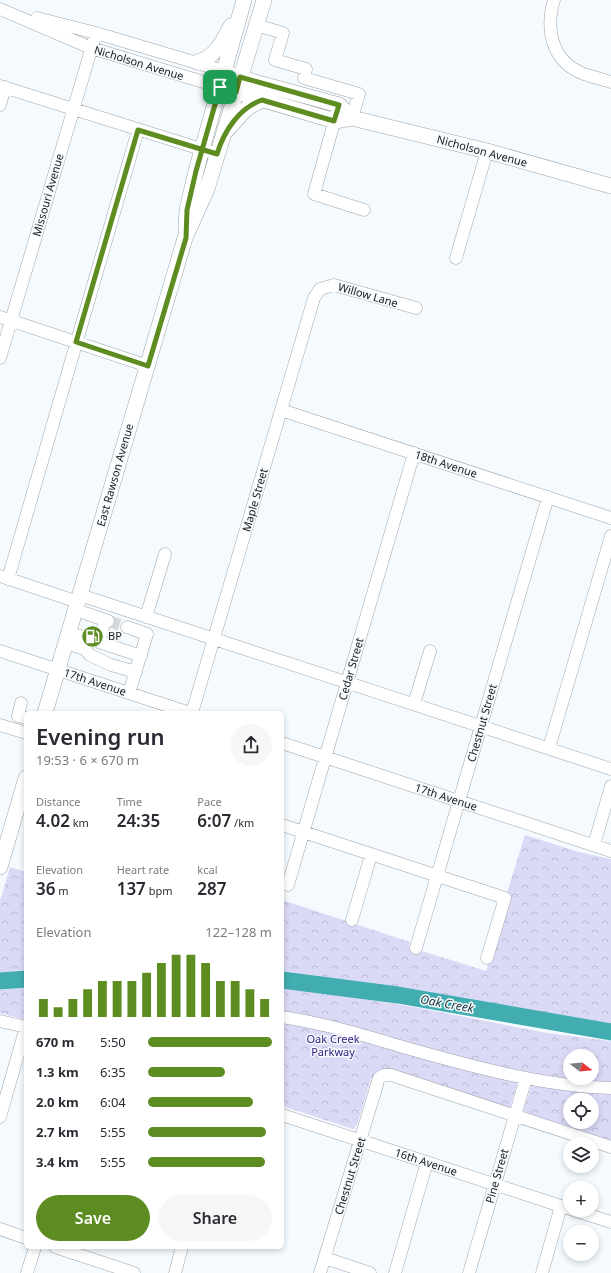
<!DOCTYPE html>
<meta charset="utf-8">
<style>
:root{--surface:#fff;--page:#f7f7f7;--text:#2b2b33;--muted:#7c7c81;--accent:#5d8c20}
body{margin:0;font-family:"Noto Sans",sans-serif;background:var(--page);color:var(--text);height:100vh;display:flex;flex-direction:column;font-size:15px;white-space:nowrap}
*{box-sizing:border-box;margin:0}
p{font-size:13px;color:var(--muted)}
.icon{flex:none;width:22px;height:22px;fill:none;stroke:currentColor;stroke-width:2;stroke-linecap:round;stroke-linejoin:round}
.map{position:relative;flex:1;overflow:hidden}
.drawer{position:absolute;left:24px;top:711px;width:260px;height:538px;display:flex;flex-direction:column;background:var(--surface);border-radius:6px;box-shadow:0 2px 6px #0003}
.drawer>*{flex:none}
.needle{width:26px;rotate:106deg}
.buttons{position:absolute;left:563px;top:1049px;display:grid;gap:8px}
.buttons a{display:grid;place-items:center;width:36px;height:36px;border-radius:50%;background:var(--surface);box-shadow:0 2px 6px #0003;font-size:20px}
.pin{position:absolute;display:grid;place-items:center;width:34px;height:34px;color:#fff;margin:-17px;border-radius:8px;box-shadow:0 2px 6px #0006}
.round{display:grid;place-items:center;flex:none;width:42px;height:42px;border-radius:21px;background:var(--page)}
.headline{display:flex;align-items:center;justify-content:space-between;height:68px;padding:0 12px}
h1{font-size:22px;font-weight:600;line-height:30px}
.figures{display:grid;grid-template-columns:repeat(3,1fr);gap:6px;height:68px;padding:4px 12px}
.figures div{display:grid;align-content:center}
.figures b{font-size:17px;font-weight:600}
.figures small{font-size:11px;font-weight:400}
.figures p{font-size:11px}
.chart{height:112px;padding:8px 12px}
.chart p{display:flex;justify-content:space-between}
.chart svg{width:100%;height:72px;margin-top:4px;stroke:var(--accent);stroke-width:6}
.button{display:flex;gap:8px;margin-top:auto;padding:8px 12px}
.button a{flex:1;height:46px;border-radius:24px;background:var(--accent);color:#fff;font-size:16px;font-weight:600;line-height:46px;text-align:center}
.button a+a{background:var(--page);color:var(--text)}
ul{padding:0 12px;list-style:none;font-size:13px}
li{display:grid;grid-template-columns:64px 48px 1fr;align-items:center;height:30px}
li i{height:10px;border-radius:5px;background:var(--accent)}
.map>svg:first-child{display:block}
.park{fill:url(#park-crowns);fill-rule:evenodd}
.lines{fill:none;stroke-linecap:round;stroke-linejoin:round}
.river{stroke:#41adb0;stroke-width:17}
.minor-tunnel{stroke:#d3d9dc;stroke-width:12;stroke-dasharray:12 6;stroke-linecap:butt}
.minor-casing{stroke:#9ca4ab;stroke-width:13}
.major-casing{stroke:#9ca4ab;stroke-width:16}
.minor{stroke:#fff;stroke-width:12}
.major{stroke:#fff;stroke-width:15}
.route-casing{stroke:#fff;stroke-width:8}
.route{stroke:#5d8c20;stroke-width:5}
.labels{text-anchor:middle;stroke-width:3;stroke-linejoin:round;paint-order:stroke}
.street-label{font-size:11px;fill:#181b1d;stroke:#f4fafe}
.poi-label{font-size:11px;fill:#181b1d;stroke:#f4fafe;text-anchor:start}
.park-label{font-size:11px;fill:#372181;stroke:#f4fafe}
.water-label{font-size:12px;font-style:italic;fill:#21393a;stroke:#f4fafe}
</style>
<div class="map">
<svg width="611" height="1273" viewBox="0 0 611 1273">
<defs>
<pattern id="park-crowns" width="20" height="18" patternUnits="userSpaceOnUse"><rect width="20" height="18" fill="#dadaf7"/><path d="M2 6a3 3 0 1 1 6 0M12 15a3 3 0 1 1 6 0" fill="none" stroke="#babad3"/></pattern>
</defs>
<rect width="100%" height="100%" fill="#f4fafe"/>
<!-- park -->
<path class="park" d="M525,835L579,852L611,859V1023L282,971V900L410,942L409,947L486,971L508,897L506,896Z
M10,867L26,872V970L0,973V901Z
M282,986L414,1007L547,1033L611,1041V1144L522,1115L535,1074L521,1072L509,1110L376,1074L371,1079L357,1125L353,1129L282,1106ZM570,1056H592V1078H570ZM570,1100H592V1122H570Z
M26,987V1020L0,1013V990Z"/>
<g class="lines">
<!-- river -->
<path class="river" d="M282,980L398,995L611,1032
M0,981L26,979"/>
<!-- minor-tunnel -->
<path class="minor-tunnel" d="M108,621L127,627"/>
<defs>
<path id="minor" d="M554,0C545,30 552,62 584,74C593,77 602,79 611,82
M0,9L91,48L220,87
M37,18L96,33L224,71
M256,25L283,33L275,60L306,69L304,78L359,94L352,118
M0,86L217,154
M0,105L5,87
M337,112L314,194L364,210
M456,258L487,151
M0,317L148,366
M0,358L96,33
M281,410L611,518
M0,576L78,602
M8,579L138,130
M80,595L611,769
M76,610L108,621
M146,617L165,554
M105,620L99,642L141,656
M127,627L147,634L129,693
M69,633L87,638
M66,643L85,649L90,655L111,665L136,672
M0,651L190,713
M21,703L18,716L26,718
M414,704L430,651
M192,713L314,298L320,289L334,285L416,308
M0,725L26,733
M282,743L611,851
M549,748L611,536
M282,825L505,898L487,958
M594,845L611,786
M288,885L414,453
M352,920L371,855
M416,948L548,497
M282,1017C323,1023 363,1035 403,1047C470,1066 541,1086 611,1088
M0,1021L26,1027
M282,1115L570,1209
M0,1117L26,1027
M573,1210L611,1222
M0,1229L26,1238
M55,1247L134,1273
M325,1258L370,1273
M27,1273L35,1247
M175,1273L182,1247
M320,1273L379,1078L384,1075H391L611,1147
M395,1273L427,1162
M469,1273L526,1078
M542,1273L561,1206"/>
<path id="major" d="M197,62C215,58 223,41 231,26
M231,74L258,83L339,105L352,118
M220,87L335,121L352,118L487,151L611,186
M226,131L247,108L262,100
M186,229L187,210L196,171L244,0
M45,713L185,238L207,189L264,0
M0,867L26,778"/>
</defs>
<!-- minor casing -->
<use href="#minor" class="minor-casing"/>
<!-- major casing -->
<use href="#major" class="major-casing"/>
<!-- minor -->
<use href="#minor" class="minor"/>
<!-- major -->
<use href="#major" class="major"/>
</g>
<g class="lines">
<defs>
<path id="route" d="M220,87L196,171L187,210L186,238L148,366L76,342L138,130L217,154C224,131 239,108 262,100L334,121L339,105L240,77L236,92L220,87"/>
</defs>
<!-- route casing -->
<use href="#route" class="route-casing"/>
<!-- route -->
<use href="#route" class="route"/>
</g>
<!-- icons -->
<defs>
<symbol id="fuel-disc" viewBox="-11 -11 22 22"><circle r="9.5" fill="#5d8c20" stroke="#f4fafe"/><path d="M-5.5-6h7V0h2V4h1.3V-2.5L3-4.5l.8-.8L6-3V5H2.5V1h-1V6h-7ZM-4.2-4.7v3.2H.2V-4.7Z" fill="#fff"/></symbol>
</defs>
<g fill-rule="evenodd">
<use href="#fuel-disc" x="80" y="624" width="25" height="25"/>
</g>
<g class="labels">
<!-- street labels -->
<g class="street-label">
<text transform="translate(139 63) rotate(17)" y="4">Nicholson Avenue</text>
<text transform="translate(482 151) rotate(15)" y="4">Nicholson Avenue</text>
<text transform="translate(48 195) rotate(-74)" y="4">Missouri Avenue</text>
<text transform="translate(368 295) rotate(16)" y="4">Willow Lane</text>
<text transform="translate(446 464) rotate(18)" y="4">18th Avenue</text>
<text transform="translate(115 475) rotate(-74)" y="4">East Rawson Avenue</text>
<text transform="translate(255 500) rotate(-74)" y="4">Maple Street</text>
<text transform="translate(351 669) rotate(-74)" y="4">Cedar Street</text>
<text transform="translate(95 682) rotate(18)" y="4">17th Avenue</text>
<text transform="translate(482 723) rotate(-74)" y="4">Chestnut Street</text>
<text transform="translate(446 797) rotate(18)" y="4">17th Avenue</text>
<text transform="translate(426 1162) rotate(18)" y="4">16th Avenue</text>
<text transform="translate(350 1176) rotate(-73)" y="4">Chestnut Street</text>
<text transform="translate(497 1176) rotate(-74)" y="4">Pine Street</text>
</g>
<!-- poi labels -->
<g class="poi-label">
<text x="108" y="640">BP</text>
</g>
<!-- park labels -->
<g class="park-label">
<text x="333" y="1043">Oak Creek<tspan x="333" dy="13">Parkway</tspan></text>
</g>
<!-- water labels -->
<g class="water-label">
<text transform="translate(447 1004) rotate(10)" y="4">Oak Creek</text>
</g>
</g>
</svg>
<div class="buttons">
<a><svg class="needle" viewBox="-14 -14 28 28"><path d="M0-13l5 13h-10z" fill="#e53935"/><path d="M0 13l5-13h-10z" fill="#7c7c81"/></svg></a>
<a><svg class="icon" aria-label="locate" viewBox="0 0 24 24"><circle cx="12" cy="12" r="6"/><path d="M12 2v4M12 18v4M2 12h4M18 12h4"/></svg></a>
<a><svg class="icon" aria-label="layers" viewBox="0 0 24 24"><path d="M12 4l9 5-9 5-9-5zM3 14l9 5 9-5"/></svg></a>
<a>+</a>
<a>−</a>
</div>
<div class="pin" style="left:220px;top:87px;background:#1e9e55"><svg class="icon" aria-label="arrive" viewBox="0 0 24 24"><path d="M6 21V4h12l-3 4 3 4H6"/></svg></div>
<section class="drawer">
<div class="headline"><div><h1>Evening run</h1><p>19:53 · 6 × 670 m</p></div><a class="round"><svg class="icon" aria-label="share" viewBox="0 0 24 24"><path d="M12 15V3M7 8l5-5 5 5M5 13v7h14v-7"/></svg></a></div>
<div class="figures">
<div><p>Distance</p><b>4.02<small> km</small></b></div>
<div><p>Time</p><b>24:35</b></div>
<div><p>Pace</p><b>6:07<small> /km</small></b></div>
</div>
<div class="figures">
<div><p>Elevation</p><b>36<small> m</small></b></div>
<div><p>Heart rate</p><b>137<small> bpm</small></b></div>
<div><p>kcal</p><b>287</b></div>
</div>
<div class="chart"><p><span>Elevation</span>122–128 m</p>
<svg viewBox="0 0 160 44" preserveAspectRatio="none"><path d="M5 44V33M15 44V38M25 44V33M35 44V27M45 44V22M55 44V22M65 44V22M75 44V17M85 44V11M95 44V6M105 44V6M115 44V11M125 44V22M135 44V22M145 44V27M155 44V33"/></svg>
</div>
<ul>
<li><b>670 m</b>5:50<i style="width:100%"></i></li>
<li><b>1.3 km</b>6:35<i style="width:62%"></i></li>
<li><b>2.0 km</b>6:04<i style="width:85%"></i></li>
<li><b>2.7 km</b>5:55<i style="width:95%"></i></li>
<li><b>3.4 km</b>5:55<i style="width:94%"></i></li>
</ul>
<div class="button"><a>Save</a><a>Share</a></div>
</section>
</div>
